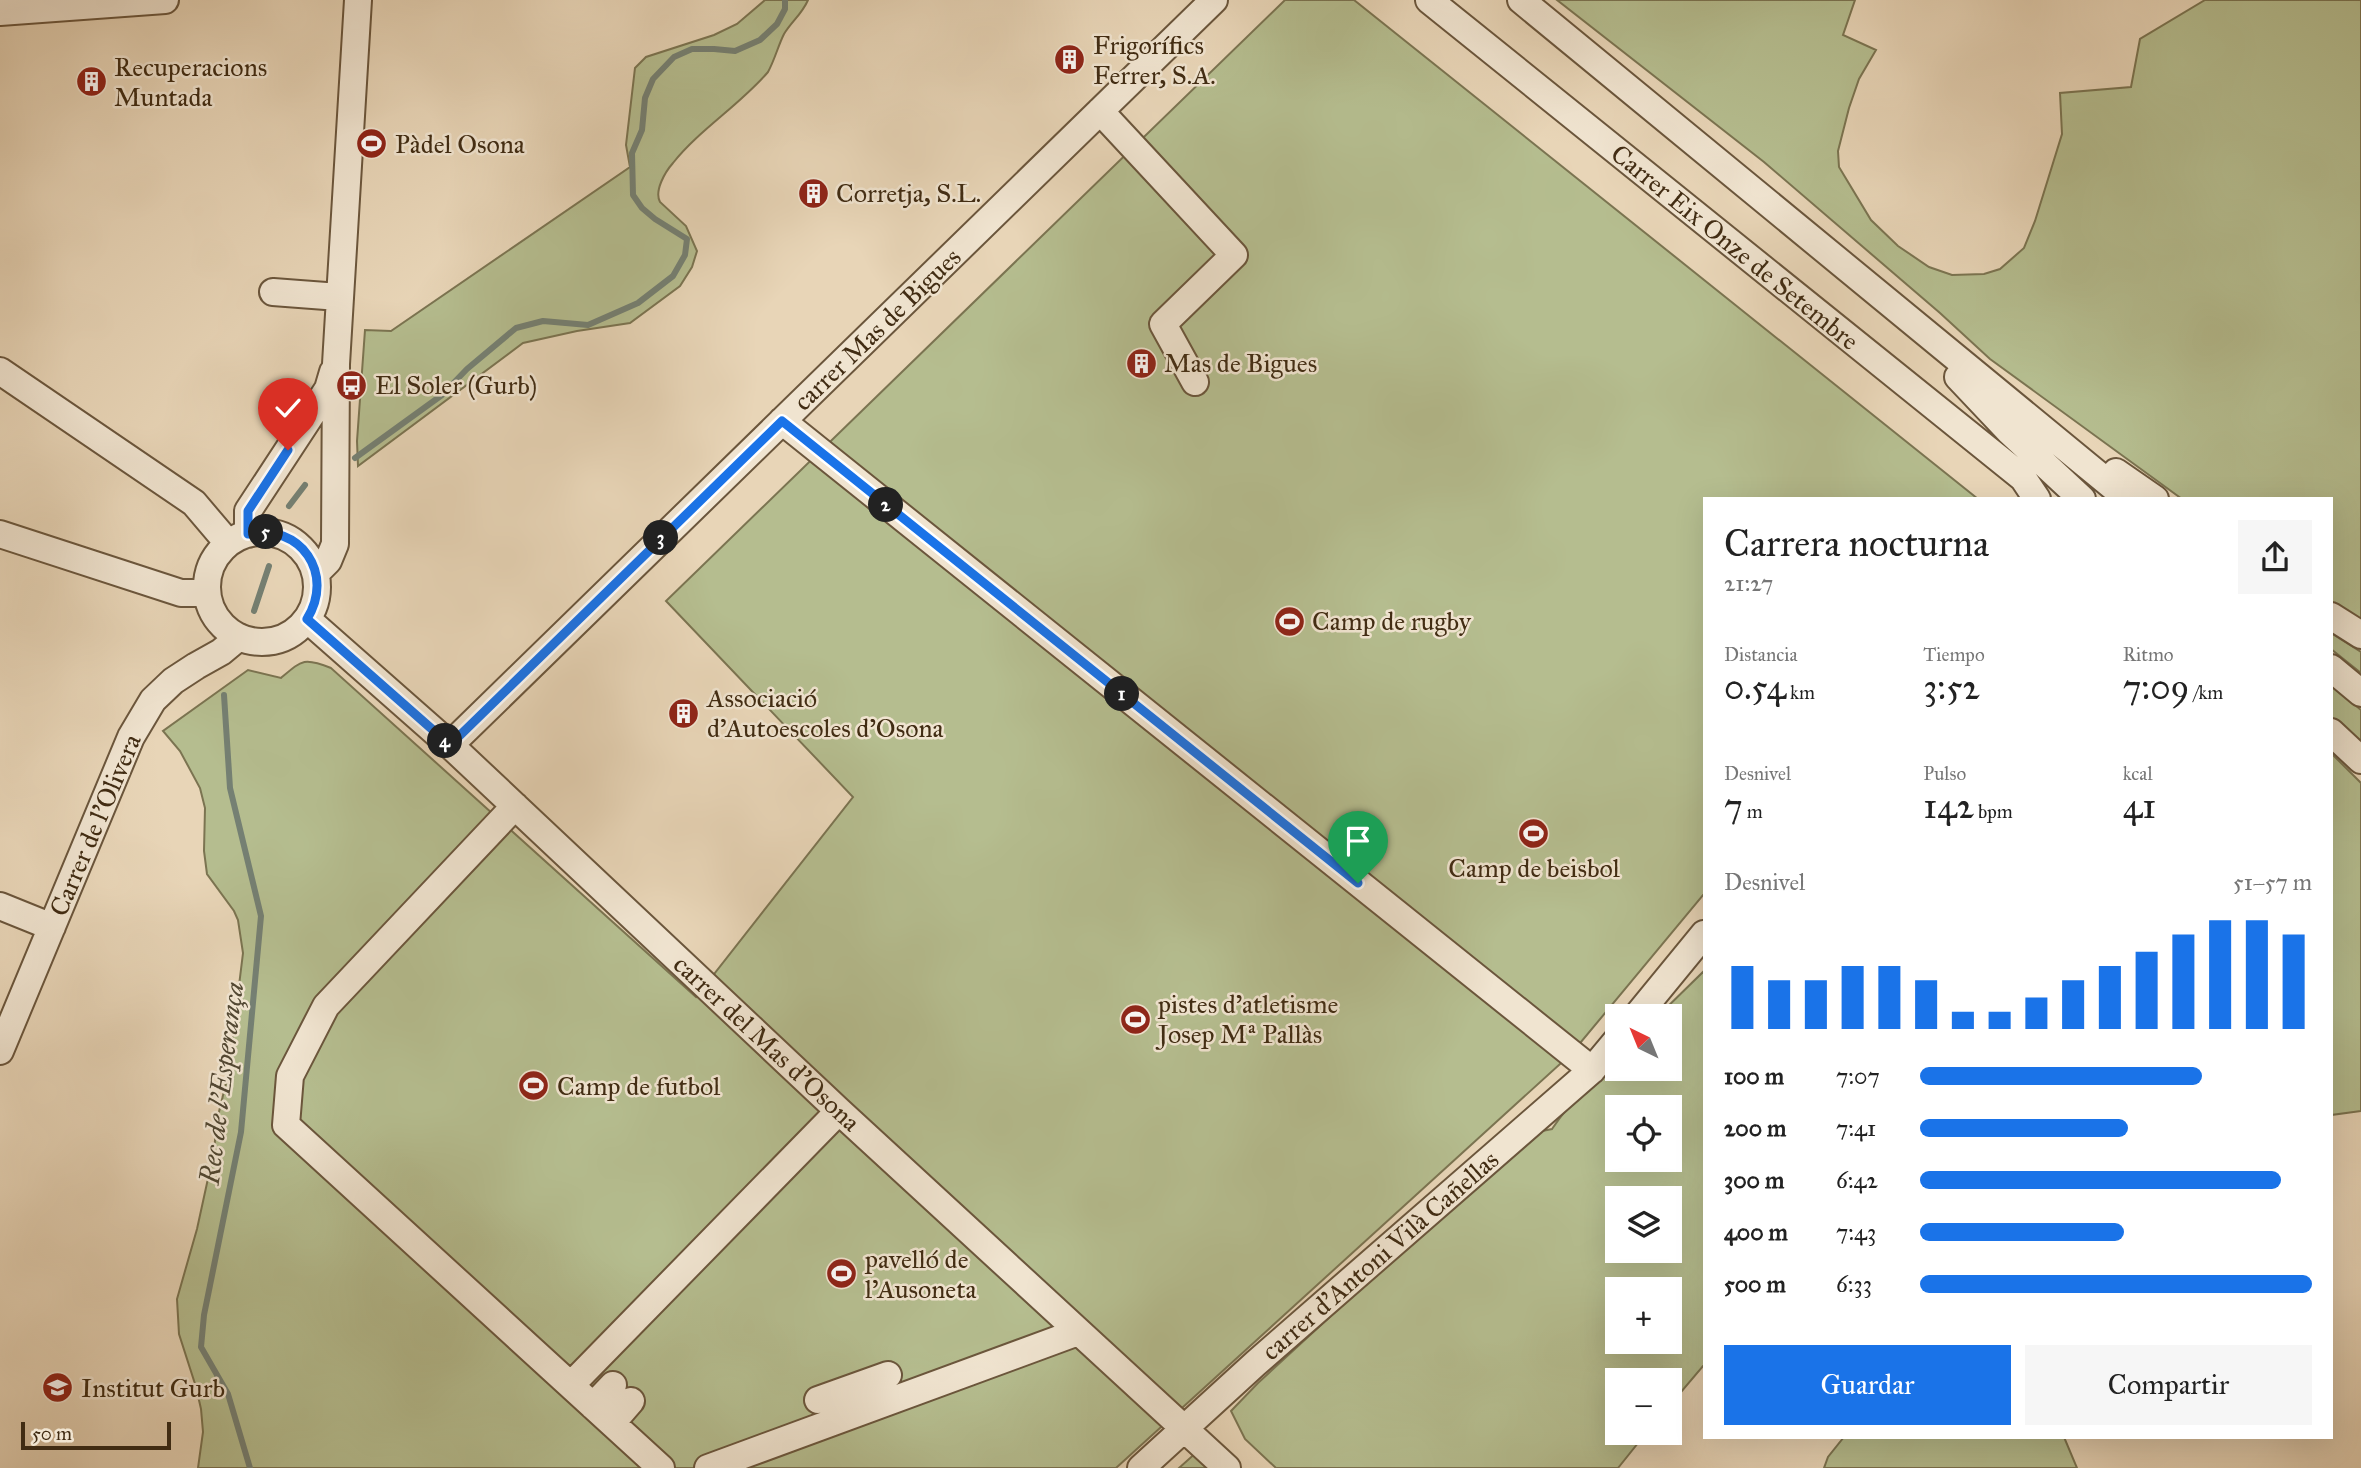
<!DOCTYPE html>
<html lang="es">
<meta charset="utf-8">
<style>
:root{--surface:#fff;--page:#f6f6f6;--text:#222;--muted:#767676;--accent:#1a73e8}
body{margin:0;font-family:"IM FELL Great Primer",serif;background:var(--page);color:var(--text);height:100vh;display:flex;flex-direction:column;font-size:26px;white-space:nowrap}
*{box-sizing:border-box;margin:0}
p{font-size:23px;color:var(--muted)}
.icon{flex:none;width:38px;height:38px;fill:none;stroke:currentColor;stroke-width:2;stroke-linecap:round;stroke-linejoin:round}
.map{position:relative;flex:1;overflow:hidden}
.panel{position:absolute;left:1703px;top:497px;width:630px;height:942px;display:flex;flex-direction:column;background:var(--surface);border-radius:0px;box-shadow:0 7px 28px #0002}
.panel>*{flex:none}
.needle{width:46px;rotate:317deg}
.controls{position:absolute;left:1605px;top:1004px;display:grid;gap:14px}
.controls a{display:grid;place-items:center;width:77px;height:77px;border-radius:0px;background:var(--surface);box-shadow:0 7px 28px #0002;font-size:35px}
.scale{position:absolute;left:21px;bottom:18px;width:150px;box-sizing:border-box;padding-left:7px;border:4px solid #412c13;border-top:0;font-size:19px;line-height:24px;white-space:nowrap;color:#412c13;-webkit-text-stroke:5px #f0e4d0;paint-order:stroke}
.pin{position:absolute;display:grid;place-items:center;width:60px;height:60px;color:#fff;margin:-72px -30px;border-radius:50% 50% 50% 0;rotate:-45deg;box-shadow:0 0 7px #0007}
.pin .icon{rotate:45deg}
.km{position:absolute;width:35px;height:35px;margin:-18px;border-radius:50%;background:#222;color:#fff;font-size:19px;line-height:35px;text-align:center}
.round{display:grid;place-items:center;flex:none;width:74px;height:74px;border-radius:0px;background:var(--page)}
.summary{display:flex;align-items:center;justify-content:space-between;height:119px;padding:0 21px}
h1{font-size:38px;font-weight:600;line-height:52px}
.stats{display:grid;grid-template-columns:repeat(3,1fr);gap:10px;height:119px;padding:7px 21px}
.stats div{display:grid;align-content:center}
.stats b{font-size:35px;font-weight:600}
.stats small{font-size:19px;font-weight:400}
.stats p{font-size:19px}
.chart{height:196px;padding:14px 21px}
.chart p{display:flex;justify-content:space-between}
.chart svg{width:100%;height:126px;margin-top:7px;stroke:var(--accent);stroke-width:6}
.primary-button{display:flex;gap:14px;margin-top:auto;padding:14px 21px}
.primary-button a{flex:1;height:80px;border-radius:0px;background:var(--accent);color:#fff;font-size:28px;font-weight:600;line-height:80px;text-align:center}
.primary-button a+a{background:var(--page);color:var(--text)}
ul{padding:0 21px;list-style:none;font-size:23px}
li{display:grid;grid-template-columns:112px 84px 1fr;align-items:center;height:52px}
li i{height:18px;border-radius:9px;background:var(--accent)}
.map>svg:first-child{display:block}
.green{fill:#b5bd8f;stroke:#7b7451;stroke-width:2;fill-rule:evenodd}
.lines{fill:none;stroke-linecap:round;stroke-linejoin:round}
.stream{stroke:#758073;stroke-width:6}
.minor-casing{stroke:#6b563c;stroke-width:30}
.minor{stroke:#f0e4d0;stroke-width:26}
.route-casing{stroke:#fff;stroke-width:14}
.route{stroke:#1a73e8;stroke-width:9}
.labels{text-anchor:middle;stroke-width:5;stroke-linejoin:round;paint-order:stroke}
.poi-label{font-size:26px;fill:#412c13;stroke:#f0e4d0;text-anchor:start}
.street-label{font-size:26px;fill:#412c13;stroke:#f0e4d0}
.water-label{font-size:28px;font-style:italic;fill:#524833;stroke:#f0e4d0}
</style>
<div class="map">
<svg width="2361" height="1468" viewBox="0 0 2361 1468">
<rect width="100%" height="100%" fill="#e8d5b7"/>
<filter id="stains"><feTurbulence type="fractalNoise" baseFrequency=".00286" numOctaves="4"/><feColorMatrix values="0 0 0 0 .2 0 0 0 0 .09 0 0 0 0 .02 0 0 0 .5 -.17"/></filter>
<radialGradient id="worn" r=".72"><stop offset=".6" stop-color="#630" stop-opacity="0"/><stop offset="1" stop-color="#630" stop-opacity=".3"/></radialGradient>
<!-- green -->
<path class="green" d="M765,0H808C802,14 792,21 784,34C778,46 775,59 768,72C741,104 699,130 673,163C665,172 654,191 660,202L686,226L697,251L692,267L680,286L630,323L577,331L523,343L358,466L357,441L365,330L391,331L630,167L626,145L635,68L646,57L714,35L737,24Z
M1285,0H1354L1978,499H1704V894L1571,1054L1116,1468H198L203,1432L201,1409L196,1387L179,1334L177,1299L197,1229L214,1151L217,1120L228,1075L243,953L238,920L234,911L207,874L204,851L205,808L200,788L180,751L163,731L248,670L281,678C302,660 304,657 331,668L696,997L853,797L666,601Z
M1557,0H1855L1843,35L1876,50L1859,79L1849,108L1838,151L1839,167L1871,220L1898,246L1929,267L1952,275L1984,274L2000,269L2024,248L2035,221L2062,134L2060,93L2131,87L2140,39L2205,0H2361V620L2331,601V499H2182L1990,359L1940,313L1764,162Z
M2331,633L2361,652V673L2331,649Z
M2331,685L2361,710V746L2331,717Z
M2331,753L2361,783V1111L2331,1115Z
M1704,971V1365L1670,1405V1381H1617V1433H1646L1618,1468H1276L1245,1439L1231,1411L1258,1383L1521,1141L1537,1132L1552,1129C1568,1105 1591,1080 1617,1066V1069H1670V1017H1657ZM1617,1108H1670V1160H1617ZM1617,1199H1670V1251H1617ZM1617,1290H1670V1342H1617Z
M1844,1437H2064L2077,1468H1824L1828,1457Z
M1199,1450L1219,1468H1179Z"/>
<g class="lines">
<!-- stream -->
<path class="stream" d="M355,458L442,395L467,369L516,328L543,321L588,325L638,303L673,276L685,255L687,239L655,219L642,208L633,195L632,153L642,130L645,98L653,79L674,57L692,49H714L735,51L760,40L777,24L785,9V0
M289,506L305,485
M254,611L269,566
M224,695L230,788L261,916L241,1132L204,1315L201,1347L228,1394L250,1468"/>
<defs>
<path id="minor" d="M1429,0L2023,478L2037,499
M1521,0L2128,499
M0,12L165,0
M1100,111L1234,255L1163,324L1195,382
M273,292L339,297
M0,371L194,503L228,543
M1958,377L2010,432L2082,499
M782,421L1592,1070
M2116,472L2155,499
M207 587a55 55 0 1 1 110 0a55 55 0 1 1-110 0Z
M0,534L181,593H207
M248,534V511L328,389L333,372
M316,573L328,561L335,544L336,364L358,0
M2331,616L2361,635
M307,619L450,745L839,1111L1227,1468
M2331,668L2361,693
M2331,732L2361,760
M450,745L1214,0
M515,806L326,1006L290,1076L286,1125L661,1468
M0,906L52,927
M1636,1017L1704,934
M0,1051L131,737L153,700L173,681L196,666L221,652L239,637
M571,1385L839,1111
M818,1400L888,1375
M593,1406L613,1385
M612,1423L631,1401
M708,1468L1078,1332
M1141,1468L1256,1363L1592,1070L1617,1040"/>
</defs>
<!-- minor casing -->
<use href="#minor" class="minor-casing"/>
<!-- minor -->
<use href="#minor" class="minor"/>
</g>
<g class="lines">
<defs>
<path id="route" d="M288,450L248,511V534C301,523 335,574 307,619L450,745L782,421L1358,883"/>
</defs>
<!-- route casing -->
<use href="#route" class="route-casing"/>
<!-- route -->
<use href="#route" class="route"/>
</g>
<!-- icons -->
<defs>
<symbol id="building-disc" viewBox="-11 -11 22 22"><circle r="9.5" fill="#8f2418" stroke="#f0e4d0"/><path d="M-4-6H4V6H1V3H-1V6H-4ZM-2.5-4.3h1.7v1.8h-1.7ZM.8-4.3h1.7v1.8H.8ZM-2.5-1h1.7V.8h-1.7ZM.8-1h1.7V.8H.8Z" fill="#fff"/></symbol>
<symbol id="stadium-disc" viewBox="-11 -11 22 22"><circle r="9.5" fill="#8f2418" stroke="#f0e4d0"/><path d="M0-5a6.5 5 0 1 0 0 10a6.5 5 0 1 0 0-10ZM-3.5-1.8h7v3.6h-7Z" fill="#fff"/></symbol>
<symbol id="bus-disc" viewBox="-11 -11 22 22"><circle r="9.5" fill="#8f2418" stroke="#f0e4d0"/><path d="M-5-6H5V4H4V6H2V4H-2V6H-4V4H-5ZM-3.5-4V0h7V-4ZM-3.5 1.2v1.5H-2V1.2ZM2 1.2v1.5H3.5V1.2Z" fill="#fff"/></symbol>
<symbol id="school-disc" viewBox="-11 -11 22 22"><circle r="9.5" fill="#8f2418" stroke="#f0e4d0"/><path d="M0-5L7-2L0 1L-7-2ZM-4 1L0 2.5L4 1V4Q0 6-4 4Z" fill="#fff"/></symbol>
</defs>
<g fill-rule="evenodd">
<use href="#building-disc" x="1052" y="42" width="35" height="35"/>
<use href="#building-disc" x="74" y="64" width="35" height="35"/>
<use href="#stadium-disc" x="354" y="126" width="35" height="35"/>
<use href="#building-disc" x="796" y="176" width="35" height="35"/>
<use href="#building-disc" x="1124" y="346" width="35" height="35"/>
<use href="#bus-disc" x="334" y="368" width="35" height="35"/>
<use href="#stadium-disc" x="1272" y="604" width="35" height="35"/>
<use href="#building-disc" x="666" y="696" width="35" height="35"/>
<use href="#stadium-disc" x="1516" y="816" width="35" height="35"/>
<use href="#stadium-disc" x="1118" y="1002" width="35" height="35"/>
<use href="#stadium-disc" x="516" y="1068" width="35" height="35"/>
<use href="#stadium-disc" x="824" y="1256" width="35" height="35"/>
<use href="#school-disc" x="40" y="1370" width="35" height="35"/>
</g>
<g class="labels">
<!-- poi labels -->
<g class="poi-label">
<text x="1093" y="54">Frigorífics<tspan x="1093" dy="30">Ferrer, S.A.</tspan></text>
<text x="114" y="76">Recuperacions<tspan x="114" dy="30">Muntada</tspan></text>
<text x="395" y="153">Pàdel Osona</text>
<text x="836" y="202">Corretja, S.L.</text>
<text x="1164" y="372">Mas de Bigues</text>
<text x="375" y="394">El Soler (Gurb)</text>
<text x="1312" y="630">Camp de rugby</text>
<text x="707" y="707">Associació<tspan x="707" dy="30">d'Autoescoles d'Osona</tspan></text>
<text x="1534" y="877" text-anchor="middle">Camp de beisbol</text>
<text x="1158" y="1013">pistes d'atletisme<tspan x="1158" dy="30">Josep Mª Pallàs</tspan></text>
<text x="557" y="1095">Camp de futbol</text>
<text x="865" y="1268">pavelló de<tspan x="865" dy="30">l'Ausoneta</tspan></text>
<text x="81" y="1397">Institut Gurb</text>
</g>
<!-- street labels -->
<g class="street-label">
<text transform="translate(1735 247) rotate(39)" y="9">Carrer Eix Onze de Setembre</text>
<text transform="translate(877 329) rotate(-44)" y="9">carrer Mas de Bigues</text>
<text transform="translate(95 825) rotate(-67)" y="9">Carrer de l'Olivera</text>
<text transform="translate(767 1043) rotate(43)" y="9">carrer del Mas d'Osona</text>
<text transform="translate(1380 1255) rotate(-41)" y="9">carrer d'Antoni Vilà Cañellas</text>
</g>
<!-- water labels -->
<g class="water-label">
<text transform="translate(221 1083) rotate(-83)" y="10">Rec de l'Esperança</text>
</g>
</g>
<rect width="100%" height="100%" filter="url(#stains)"/>
<rect width="100%" height="100%" fill="url(#worn)"/>
</svg>
<div class="controls">
<a><svg class="needle" viewBox="-14 -14 28 28"><path d="M0-13l5 13h-10z" fill="#e53935"/><path d="M0 13l5-13h-10z" fill="#767676"/></svg></a>
<a><svg class="icon" aria-label="locate" viewBox="0 0 24 24"><circle cx="12" cy="12" r="6"/><path d="M12 2v4M12 18v4M2 12h4M18 12h4"/></svg></a>
<a><svg class="icon" aria-label="layers" viewBox="0 0 24 24"><path d="M12 4l9 5-9 5-9-5zM3 14l9 5 9-5"/></svg></a>
<a>+</a>
<a>−</a>
</div>
<div class="scale">50 m</div>
<div class="pin" style="left:1358px;top:883px;background:#1e9e55"><svg class="icon" aria-label="arrive" viewBox="0 0 24 24"><path d="M6 21V4h12l-3 4 3 4H6"/></svg></div>
<div class="pin" style="left:288px;top:450px;background:#d93025"><svg class="icon" aria-label="check" viewBox="0 0 24 24"><path d="M5 12l5 5 9-10"/></svg></div>
<b class="km" style="left:1122px;top:694px">1</b>
<b class="km" style="left:886px;top:505px">2</b>
<b class="km" style="left:661px;top:538px">3</b>
<b class="km" style="left:445px;top:741px">4</b>
<b class="km" style="left:266px;top:532px">5</b>
<section class="panel">
<div class="summary"><div><h1>Carrera nocturna</h1><p>21:27</p></div><a class="round"><svg class="icon" aria-label="share" viewBox="0 0 24 24"><path d="M12 15V3M7 8l5-5 5 5M5 13v7h14v-7"/></svg></a></div>
<div class="stats">
<div><p>Distancia</p><b>0.54<small> km</small></b></div>
<div><p>Tiempo</p><b>3:52</b></div>
<div><p>Ritmo</p><b>7:09<small> /km</small></b></div>
</div>
<div class="stats">
<div><p>Desnivel</p><b>7<small> m</small></b></div>
<div><p>Pulso</p><b>142<small> bpm</small></b></div>
<div><p>kcal</p><b>41</b></div>
</div>
<div class="chart"><p><span>Desnivel</span>51–57 m</p>
<svg viewBox="0 0 160 44" preserveAspectRatio="none"><path d="M5 44V22M15 44V27M25 44V27M35 44V22M45 44V22M55 44V27M65 44V38M75 44V38M85 44V33M95 44V27M105 44V22M115 44V17M125 44V11M135 44V6M145 44V6M155 44V11"/></svg>
</div>
<ul>
<li><b>100 m</b>7:07<i style="width:72%"></i></li>
<li><b>200 m</b>7:41<i style="width:53%"></i></li>
<li><b>300 m</b>6:42<i style="width:92%"></i></li>
<li><b>400 m</b>7:43<i style="width:52%"></i></li>
<li><b>500 m</b>6:33<i style="width:100%"></i></li>
</ul>
<div class="primary-button"><a>Guardar</a><a>Compartir</a></div>
</section>
</div>
